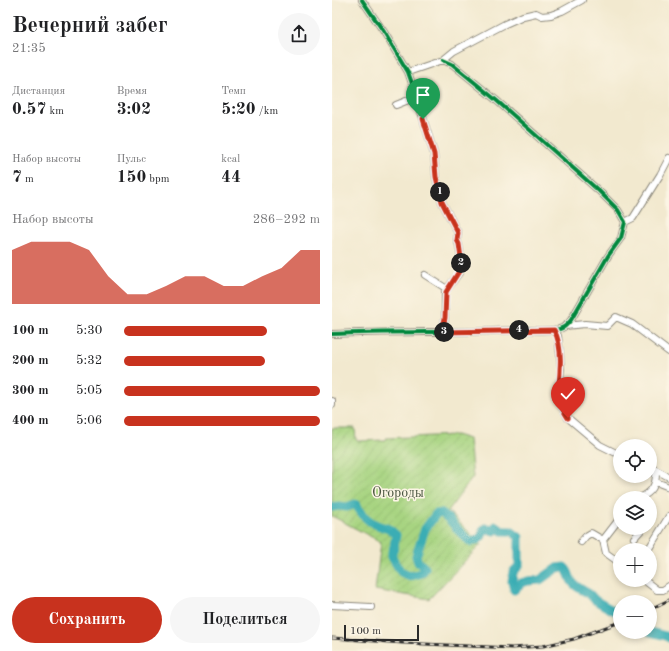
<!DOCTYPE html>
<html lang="ru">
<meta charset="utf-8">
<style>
:root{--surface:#fff;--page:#f6f6f6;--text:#202124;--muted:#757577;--accent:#c8321e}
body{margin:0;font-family:"Old Standard TT",serif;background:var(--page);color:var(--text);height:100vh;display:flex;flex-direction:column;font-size:15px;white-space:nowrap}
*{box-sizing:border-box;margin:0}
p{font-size:13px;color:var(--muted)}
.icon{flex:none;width:22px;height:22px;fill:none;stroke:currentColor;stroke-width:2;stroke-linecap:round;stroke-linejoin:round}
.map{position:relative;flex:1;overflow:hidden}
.sheet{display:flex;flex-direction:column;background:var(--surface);width:332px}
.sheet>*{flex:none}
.buttons{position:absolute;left:281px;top:439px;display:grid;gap:8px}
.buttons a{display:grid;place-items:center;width:44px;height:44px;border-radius:50%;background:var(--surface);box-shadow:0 2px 6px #0003;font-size:20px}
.scale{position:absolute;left:12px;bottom:10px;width:75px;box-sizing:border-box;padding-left:4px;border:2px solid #2b2b2b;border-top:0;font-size:11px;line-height:14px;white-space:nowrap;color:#2b2b2b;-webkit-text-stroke:3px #fcf5e5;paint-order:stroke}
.pin{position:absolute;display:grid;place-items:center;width:34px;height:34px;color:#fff;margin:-41px -17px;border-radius:50% 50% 50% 0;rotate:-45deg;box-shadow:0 0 4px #0007}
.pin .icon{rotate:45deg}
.km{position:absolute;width:20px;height:20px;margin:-10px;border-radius:50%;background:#222;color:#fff;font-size:11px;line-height:20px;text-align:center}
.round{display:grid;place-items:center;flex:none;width:42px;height:42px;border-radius:21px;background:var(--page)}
.headline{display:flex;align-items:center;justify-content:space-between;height:68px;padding:0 12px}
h1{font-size:22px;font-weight:600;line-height:30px}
.figures{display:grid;grid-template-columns:repeat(3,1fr);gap:6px;height:68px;padding:4px 12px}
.figures div{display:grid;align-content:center}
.figures b{font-size:17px;font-weight:600}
.figures small{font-size:11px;font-weight:400}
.figures p{font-size:11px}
.chart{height:112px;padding:8px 12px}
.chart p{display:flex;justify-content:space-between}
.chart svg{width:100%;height:72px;margin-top:4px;fill:var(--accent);opacity:.7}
.button{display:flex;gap:8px;margin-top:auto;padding:8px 12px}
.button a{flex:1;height:46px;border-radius:24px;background:var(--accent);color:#fff;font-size:16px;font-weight:600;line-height:46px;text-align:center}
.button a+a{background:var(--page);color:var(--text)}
ul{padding:0 12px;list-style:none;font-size:13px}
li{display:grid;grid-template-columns:64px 48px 1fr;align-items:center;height:30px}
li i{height:10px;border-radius:5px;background:var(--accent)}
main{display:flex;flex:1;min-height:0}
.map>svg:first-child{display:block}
.garden{fill:url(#garden-furrows);stroke:#698056}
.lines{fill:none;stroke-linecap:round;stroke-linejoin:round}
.river{stroke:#3badb4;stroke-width:9}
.minor-casing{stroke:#8e8a7d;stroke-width:8}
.minor{stroke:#fff;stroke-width:6}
.rail-casing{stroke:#2b2b2b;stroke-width:3}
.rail{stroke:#fcf5e5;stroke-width:1.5;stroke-dasharray:4.5;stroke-linecap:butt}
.cycleway-casing{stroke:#fcf5e5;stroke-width:6}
.cycleway{stroke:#00873e;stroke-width:4}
.route-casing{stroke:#fff;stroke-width:8}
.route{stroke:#c8321e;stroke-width:5}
.labels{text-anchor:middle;stroke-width:3;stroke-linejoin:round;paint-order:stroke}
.park-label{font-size:14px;fill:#4a5540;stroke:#fcf5e5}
</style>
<main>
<section class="sheet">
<div class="headline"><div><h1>Вечерний забег</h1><p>21:35</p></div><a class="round"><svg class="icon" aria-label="share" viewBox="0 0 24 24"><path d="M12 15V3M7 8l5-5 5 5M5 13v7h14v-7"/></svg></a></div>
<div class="figures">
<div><p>Дистанция</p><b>0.57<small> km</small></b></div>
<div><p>Время</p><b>3:02</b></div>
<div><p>Темп</p><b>5:20<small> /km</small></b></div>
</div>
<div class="figures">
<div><p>Набор высоты</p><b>7<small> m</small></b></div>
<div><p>Пульс</p><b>150<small> bpm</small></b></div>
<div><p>kcal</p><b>44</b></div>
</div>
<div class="chart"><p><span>Набор высоты</span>286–292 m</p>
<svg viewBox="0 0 160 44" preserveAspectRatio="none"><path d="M0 44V11L10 6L20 6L30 6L40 11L50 27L60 38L70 38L80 33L90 27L100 27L110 33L120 33L130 27L140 22L150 11L160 11V44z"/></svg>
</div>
<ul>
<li><b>100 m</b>5:30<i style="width:73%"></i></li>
<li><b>200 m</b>5:32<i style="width:72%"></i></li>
<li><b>300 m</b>5:05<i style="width:100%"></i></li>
<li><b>400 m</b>5:06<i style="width:100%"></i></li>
</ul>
<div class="button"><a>Сохранить</a><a>Поделиться</a></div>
</section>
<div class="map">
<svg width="337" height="651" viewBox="0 0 337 651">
<defs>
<pattern id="garden-furrows" width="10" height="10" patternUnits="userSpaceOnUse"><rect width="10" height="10" fill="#a7d481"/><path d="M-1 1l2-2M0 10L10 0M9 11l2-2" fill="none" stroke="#90b670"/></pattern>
</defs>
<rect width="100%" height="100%" fill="#fcf5e5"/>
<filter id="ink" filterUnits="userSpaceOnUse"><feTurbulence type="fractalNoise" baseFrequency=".025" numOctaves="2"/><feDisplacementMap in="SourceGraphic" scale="8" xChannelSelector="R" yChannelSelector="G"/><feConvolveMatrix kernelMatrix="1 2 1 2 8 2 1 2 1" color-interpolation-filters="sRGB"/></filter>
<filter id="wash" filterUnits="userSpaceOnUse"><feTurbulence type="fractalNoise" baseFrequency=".012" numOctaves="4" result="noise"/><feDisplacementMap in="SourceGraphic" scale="16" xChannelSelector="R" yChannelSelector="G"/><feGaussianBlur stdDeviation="0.9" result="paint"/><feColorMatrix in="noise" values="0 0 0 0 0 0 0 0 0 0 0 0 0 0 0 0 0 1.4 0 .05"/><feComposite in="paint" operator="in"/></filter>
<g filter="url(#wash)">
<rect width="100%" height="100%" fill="#f2e9cf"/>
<!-- garden -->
<path class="garden" d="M0,428H23L24,440L26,441L53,440L54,438L124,435L137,439L141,477L116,511L149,544L97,599L43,590L49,542L0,516Z"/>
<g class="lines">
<!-- river -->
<path class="river" d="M0,507L7,506L15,507L23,504C30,512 31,518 41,523C46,526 52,527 57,529C59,531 62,533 64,535L62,547L60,552V557L69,572L77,576L90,573L93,568L86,562L84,556L93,529L104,514L110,513C121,522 128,534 139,542C146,540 151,538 151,531L153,528L162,531L164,526L170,531H179L187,537V566L181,572L180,582L182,590L189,583L196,581L208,580L225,568L232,567C239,573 236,577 241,583C245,588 251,590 256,593C259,595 261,598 263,600C271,605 279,610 288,613
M318,632L334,636L337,638"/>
</g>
</g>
<g filter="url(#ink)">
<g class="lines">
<defs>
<path id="minor" d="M30,0L52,32L76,72L83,92L102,154L104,177L110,202L126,233L125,240L127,245L129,258V268L127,273L113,292V318L111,331
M76,72L111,60L122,51L173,24L191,16L204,13L210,16L219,15L230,11L250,0
M64,105L84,97
M293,222L301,218L328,175L337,158
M93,275L115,289
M233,326L253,324L275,326L284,317L300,324L337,352
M222,330L226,336L228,354L229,369L227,387L228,402L236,418L268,445L288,455
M0,334C62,331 125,333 187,330C199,330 210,331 221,330C230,330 234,326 239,320L276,256L289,238L293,222L286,210L267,191L164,100L120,64L111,60
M0,401V405
M322,469L337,477
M324,482L337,487
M308,498C320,492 324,486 324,473L318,468
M288,518L271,540L274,553L288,563
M302,538L311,528
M249,542L254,536L259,533L271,540
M316,550L337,516
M312,580L325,590H331L337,586
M0,605L39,607"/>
</defs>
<!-- minor casing -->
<use href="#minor" class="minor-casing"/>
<!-- minor -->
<use href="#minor" class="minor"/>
<defs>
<path id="rail" d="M318,609L337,600
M0,638L71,643L180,648L211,646L242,639L288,622"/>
</defs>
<!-- rail casing -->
<use href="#rail" class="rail-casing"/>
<!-- rail -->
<use href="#rail" class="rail"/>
<defs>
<path id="cycleway" d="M30,0L52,32L76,72L83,92L102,154L104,177L110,202L126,233L125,240L127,245L129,258V268L127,273L113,292V318L111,331
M0,334C62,331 125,333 187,330C199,330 210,331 221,330C230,330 234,326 239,320L276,256L289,238L293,222L286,210L267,191L164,100L120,64L111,60"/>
</defs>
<!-- cycleway casing -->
<use href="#cycleway" class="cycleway-casing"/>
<!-- cycleway -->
<use href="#cycleway" class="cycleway"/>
</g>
</g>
<g class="lines" filter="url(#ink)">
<defs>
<path id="route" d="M91,119L102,154L104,177L110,202L126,233L125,240L127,244L129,258V268L126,273L114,292L113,318L110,332L222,330C228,341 229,357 228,370C228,380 225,391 228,401C229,407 233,413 236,418"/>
</defs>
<!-- route casing -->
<use href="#route" class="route-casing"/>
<!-- route -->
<use href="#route" class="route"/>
</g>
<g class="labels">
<!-- park labels -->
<g class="park-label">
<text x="66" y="497">Огороды</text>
</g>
</g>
</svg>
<div class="buttons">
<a><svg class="icon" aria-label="locate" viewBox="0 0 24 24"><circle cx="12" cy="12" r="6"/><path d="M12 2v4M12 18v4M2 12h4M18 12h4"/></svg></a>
<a><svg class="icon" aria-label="layers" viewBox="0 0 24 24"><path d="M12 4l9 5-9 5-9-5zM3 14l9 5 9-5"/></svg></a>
<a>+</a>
<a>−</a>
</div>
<div class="scale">100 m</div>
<div class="pin" style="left:91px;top:119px;background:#1e9e55"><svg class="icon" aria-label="arrive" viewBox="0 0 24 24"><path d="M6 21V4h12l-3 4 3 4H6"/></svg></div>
<div class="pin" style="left:236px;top:418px;background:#d93025"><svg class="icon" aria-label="check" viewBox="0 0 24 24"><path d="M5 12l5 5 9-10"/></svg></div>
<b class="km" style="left:108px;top:192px">1</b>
<b class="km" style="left:129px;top:263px">2</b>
<b class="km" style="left:112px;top:332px">3</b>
<b class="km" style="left:187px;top:330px">4</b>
</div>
</main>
